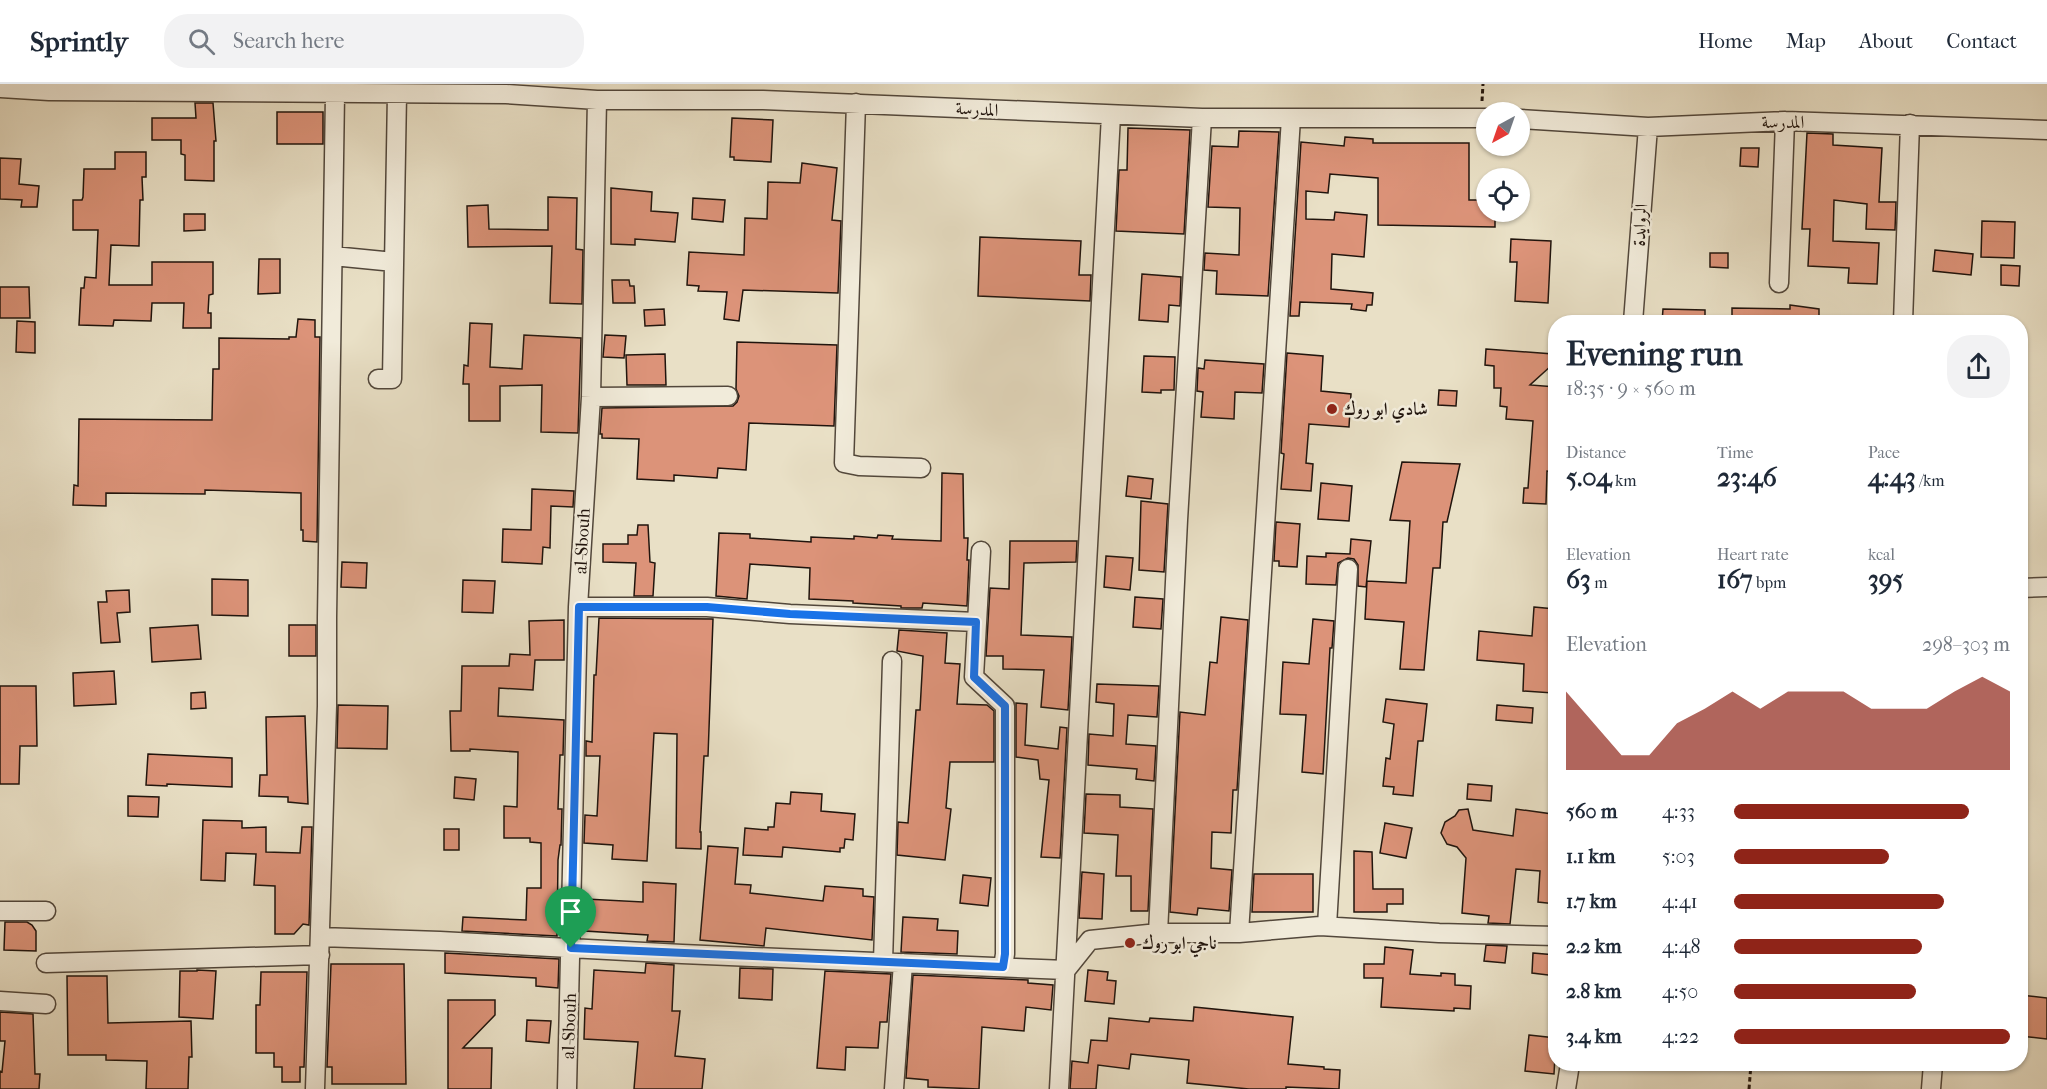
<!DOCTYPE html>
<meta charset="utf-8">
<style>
:root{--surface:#fff;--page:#f2f2f3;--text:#1f2937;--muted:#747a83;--line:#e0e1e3;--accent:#8f2418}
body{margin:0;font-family:"IM FELL French Canon",Amiri,serif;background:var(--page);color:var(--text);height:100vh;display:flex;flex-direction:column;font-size:22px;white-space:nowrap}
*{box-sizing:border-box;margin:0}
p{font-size:20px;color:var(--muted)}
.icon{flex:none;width:33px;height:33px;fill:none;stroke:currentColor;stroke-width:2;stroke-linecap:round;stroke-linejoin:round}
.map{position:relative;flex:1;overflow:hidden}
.side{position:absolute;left:1548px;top:231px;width:480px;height:756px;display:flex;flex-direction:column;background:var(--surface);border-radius:24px;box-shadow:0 2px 4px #0004}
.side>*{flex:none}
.needle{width:39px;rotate:220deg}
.buttons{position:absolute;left:1476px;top:18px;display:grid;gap:12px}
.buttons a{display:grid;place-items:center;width:54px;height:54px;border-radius:50%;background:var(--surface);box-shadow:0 2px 4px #0004;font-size:30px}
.pin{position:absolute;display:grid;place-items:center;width:51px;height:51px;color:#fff;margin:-62px -26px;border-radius:50% 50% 50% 0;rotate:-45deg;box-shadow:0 0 6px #0007}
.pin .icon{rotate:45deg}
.round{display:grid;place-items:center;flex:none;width:63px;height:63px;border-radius:24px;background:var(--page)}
.head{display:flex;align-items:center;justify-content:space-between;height:102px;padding:0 18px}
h1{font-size:33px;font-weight:700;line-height:45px}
.metrics{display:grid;grid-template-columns:repeat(3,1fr);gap:9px;height:102px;padding:6px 18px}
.metrics div{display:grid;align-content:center}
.metrics b{font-size:26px;font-weight:700}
.metrics small{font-size:16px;font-weight:400}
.metrics p{font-size:16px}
.chart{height:168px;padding:12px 18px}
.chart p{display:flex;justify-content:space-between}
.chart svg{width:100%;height:108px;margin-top:6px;fill:var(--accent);opacity:.7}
ul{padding:0 18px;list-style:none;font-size:20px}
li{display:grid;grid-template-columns:96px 72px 1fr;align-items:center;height:45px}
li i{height:15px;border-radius:8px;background:var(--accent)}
header{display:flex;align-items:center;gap:36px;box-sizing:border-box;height:84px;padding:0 30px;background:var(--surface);border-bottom:2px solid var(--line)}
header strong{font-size:28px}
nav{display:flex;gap:33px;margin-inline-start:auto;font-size:21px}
.search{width:420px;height:54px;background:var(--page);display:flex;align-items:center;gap:15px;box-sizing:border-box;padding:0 21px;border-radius:24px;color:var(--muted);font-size:22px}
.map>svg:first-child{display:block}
.building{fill:#dc9379;stroke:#20140d;stroke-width:1.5}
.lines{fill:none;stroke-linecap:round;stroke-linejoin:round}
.minor-casing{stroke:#52473b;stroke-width:21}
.path{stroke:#20140d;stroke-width:3;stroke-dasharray:4.5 3;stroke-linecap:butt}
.minor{stroke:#f1ebda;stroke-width:18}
.route-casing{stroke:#fff;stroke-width:12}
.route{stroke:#1a73e8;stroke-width:8}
.poi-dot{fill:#8f2418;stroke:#f1ebda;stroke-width:2}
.labels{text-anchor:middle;stroke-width:5;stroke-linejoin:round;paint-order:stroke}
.street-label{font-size:18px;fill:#20140d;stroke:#f1ebda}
.poi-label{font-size:18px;font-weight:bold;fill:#20140d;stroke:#f1ebda;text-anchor:start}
</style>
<header>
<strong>Sprintly</strong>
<div class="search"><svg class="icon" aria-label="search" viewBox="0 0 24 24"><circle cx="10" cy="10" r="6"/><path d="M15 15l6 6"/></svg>Search here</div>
<nav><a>Home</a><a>Map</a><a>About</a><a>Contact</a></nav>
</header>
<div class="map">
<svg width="2047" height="1005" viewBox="0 0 2047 1005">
<rect width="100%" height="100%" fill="#e9e0c6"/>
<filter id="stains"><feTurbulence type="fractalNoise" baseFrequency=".00333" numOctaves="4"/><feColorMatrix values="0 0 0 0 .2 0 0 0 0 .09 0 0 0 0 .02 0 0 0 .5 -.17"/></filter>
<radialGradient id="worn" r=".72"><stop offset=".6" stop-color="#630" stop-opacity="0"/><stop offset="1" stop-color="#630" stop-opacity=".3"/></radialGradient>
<!-- building -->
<path class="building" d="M195,19H213L216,57H214V97L185,96V71L181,70V56H152V34H196Z
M277,28H323V60H277Z
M732,34L773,36L771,78L734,76V73H730Z
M1128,44L1190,46L1184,150L1116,147L1119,86H1127Z
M1239,47L1279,48L1268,212L1216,210L1217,187L1204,186L1205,169L1239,171L1240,124L1208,123L1212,62L1238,63Z
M1807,49L1833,50V61L1882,64L1879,118H1896L1895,146L1866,145L1867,120L1834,116L1833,157L1879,159L1877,200L1848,199L1849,184L1808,182L1810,145H1802Z
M1345,53L1373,55V59H1469V116H1486V128H1495V143L1378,141V94L1330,90L1328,109L1306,107V135L1334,136L1335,128L1367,131L1364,173L1332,170L1331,205L1373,209L1372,221H1367L1366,227L1351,225L1352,220L1300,218L1299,232H1290L1301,58L1344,62Z
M1741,64H1759L1758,83L1740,82Z
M115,68H146V93H142L143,116H140L139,162L111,161L109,201H152V178H213V210L209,211L208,229H211V244H183L184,219H152L151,237L114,236L113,242L79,241L81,204H84L85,193L96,194L98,146H73V116H82L83,113L84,85H115Z
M0,74L21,75L19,100L39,102L37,123H21L22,116L0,115Z
M802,79L837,84L832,136L841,137L838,209L743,206L739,237L724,235L727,208L698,207L699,202L687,201L689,168L744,171L745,134L767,135L768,98L800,99Z
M611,104L652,108L651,127L678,129L675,158L635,155V161L611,160Z
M548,113L577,114L576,165L583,166L582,220L550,219L552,162L468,163L467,122L488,121L489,145L548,146Z
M693,114L725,116L723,138L692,135Z
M184,130H205V146L184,147Z
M1982,137L2015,138L2014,174L1981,173Z
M980,153L1081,157L1079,191H1091L1090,217L978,212Z
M1511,155L1551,157L1548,219L1515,217L1517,178H1510Z
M1935,166L1973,170L1971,191L1933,187Z
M1710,169H1728V184L1710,183Z
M259,175H280V209L258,210Z
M2001,181L2020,182L2019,202L2001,201Z
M1142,190L1181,193L1180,222L1169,221L1168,238L1139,236Z
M612,196H629L630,202H634L635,219H613Z
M0,203H29L30,234H0Z
M1790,221L1819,225V238H1732V224L1790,225Z
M664,225L665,241L645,242L644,226Z
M1663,225L1705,226V238H1662Z
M298,235L315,236V253H320L317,458L303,457V446H301V409L205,406V410L106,409V422L73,421L74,401L78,402L79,335L212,336L213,285H219V254L289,255V253H296Z
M17,237L35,238V269L16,268Z
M470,239L492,240L490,283L522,285L524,251L581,254L578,349L541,348L542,301L500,302V337H469V300H463L464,281L468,282Z
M605,251L626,252L624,274L603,273Z
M737,258L837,261L834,342L749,339L746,386L718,384L717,394L674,391V397L637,395L639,355L602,354V350H600L602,324L733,322L737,318L739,312L736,305Z
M1486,265L1553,270L1552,281L1530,301L1556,303V388L1547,387L1546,420L1523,419L1524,404H1528L1533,337L1506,335L1507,323L1500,322L1501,304H1494V282L1485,281Z
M1287,269L1323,272L1321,307L1351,310L1349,343L1309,340L1306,379L1313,380L1311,407L1281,405L1284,370L1281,369Z
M665,270L666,301H627L626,271Z
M1144,272L1175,273L1174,306H1161V309L1142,308Z
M1205,276L1264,280L1262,309L1235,308L1234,335L1201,333L1203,308L1197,307L1198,284L1204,285Z
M1439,306L1457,307L1456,322L1438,321Z
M1402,378L1460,380L1447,438H1443L1440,484H1433L1424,586L1400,585L1404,538L1365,535L1367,497L1406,499L1410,437L1390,436Z
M942,389L963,390L964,454H968L967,476H969L967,522L923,519L922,524H901V522L853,519V517L809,515L810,484L750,480L747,515L716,512L719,449L750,450V454L811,458V453L854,455V452L877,454L878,451L893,452L892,455L941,457Z
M1128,392L1153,395L1151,415L1126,412Z
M1321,399L1352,402L1349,437L1318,435Z
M532,405L574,407L573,423L551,422L550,464L543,463L542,480L502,478L503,445L531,446Z
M1141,417L1168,420L1164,488L1139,486Z
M1276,438L1300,440L1297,483L1279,482V477H1274Z
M638,441H648L650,478L655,479L653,512H634L636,479L603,478V460H628V451H637Z
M1351,455L1371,457L1366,503L1358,502V481L1354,475L1348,474L1338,479L1336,501L1306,500L1307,472L1326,473V469L1350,470Z
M1010,457H1077L1076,478L1024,479L1021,551L1072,553L1068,626L1041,623L1044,586L1003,585V572H986L990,504L1009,505Z
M1106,472L1133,474L1130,506L1104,503Z
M342,478L367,479L366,504L341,503Z
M212,495L248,496V532L212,531Z
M463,496L495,497L493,529L462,528Z
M129,506L130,528L117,529L120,558L101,559L98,518H107L106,507Z
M1135,513L1163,515L1161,545L1133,543Z
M1534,523L1555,525L1553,609L1523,607L1524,580L1477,576L1479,547L1532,552Z
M1221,533L1248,536L1237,706H1233L1231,749L1212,748L1211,784L1232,786L1229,827L1198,824L1197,831L1170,828L1180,628L1205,631L1210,578L1217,579Z
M599,534L713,535L708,672H704L700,748H701V765L676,764L677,650L654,649L647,777L612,775L613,761L584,759L585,731L597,732L600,672H586V657L592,658L594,591H596Z
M1313,535L1334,537L1332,564H1330L1323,690L1302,688L1306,631L1280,630L1283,578L1309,580Z
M564,536V576H535L533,606L499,604L498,632L564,636L563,671H560L558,725H562L561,761H560L558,776L557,852L462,847L463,833L526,836L527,804H541V759L530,758V754H504V722L517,723L518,668L470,665V667H451L450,627H461L462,582H509L510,570L530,571L529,537Z
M198,541L201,575L152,578L150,544Z
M289,541H316V572H289Z
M899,546L947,549L945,579L960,580L957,620L987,621L994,627V678H950L946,724L951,725L945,776L897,771L898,738L908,739L916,626H920L923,572L897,567Z
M114,587L116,620L74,622L73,589Z
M1097,600L1159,602L1157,633L1128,631L1126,660L1156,662L1154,697L1136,695L1137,685L1088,681L1089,650L1113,652L1114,620L1096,618Z
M0,602H36L37,662H20L19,700H0Z
M205,608L206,624L191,625V609Z
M1386,615L1427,620L1423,657H1418L1413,712L1393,710L1394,703L1383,702L1386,674L1390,675L1394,640L1383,638Z
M1016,619L1027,620L1025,661L1058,665L1060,643L1067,644L1060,774L1041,773L1049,696L1040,695L1038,676L1016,673Z
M338,621L388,622L387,665L337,664Z
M1497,621L1533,624L1532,639L1496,636Z
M305,632L308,720L288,718V713L259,712L260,691H267L266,633Z
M148,670L232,674V703L167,700V702L146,701Z
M455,693L476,695L474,716L454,714Z
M1468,700L1492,702L1491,717L1467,715Z
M791,708L822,710L821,727L855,730L853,756L845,755L844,764H840V768L783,763L782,773L743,771L745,744L768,746V743H774L776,719L790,720Z
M1086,710L1120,711V723L1153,725L1148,827H1131V792H1116L1118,751L1084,749Z
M128,712L159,713L158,733L128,732Z
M1468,725L1473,746L1513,752L1516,725L1552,730L1549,758H1556V820L1538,818L1540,787L1516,785L1510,840L1488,839L1489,832L1462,829L1466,774L1457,763L1447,760L1441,749L1445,738L1455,732L1459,726Z
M203,736L242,737V744L266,743V768L300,769L302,743H312L309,841L303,840L294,850H275V802L254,801L256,770L226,769L225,797L201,796Z
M1385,739L1412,744L1406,774L1380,769Z
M444,745H459V766H444Z
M708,762L738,764L735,800L751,801L750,809L823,817L825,802L863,805V812L874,813L872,856L766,844L764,862L700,856Z
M1354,767L1372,768L1373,805H1403V820H1387V828H1354Z
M1082,788L1104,790L1102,835L1079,834Z
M1254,790H1313V828H1252Z
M963,791L991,794L988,822L960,819Z
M643,798L676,800L674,858L647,857L648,851L585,847L586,815L643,818Z
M903,833L938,835L937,846L958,847L957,870L901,868Z
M5,838H27L32,841L36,847V867L4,866Z
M1486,861L1507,862L1505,879L1484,877Z
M1385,863L1413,866L1410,890L1441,892V889L1455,890V901L1471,902L1470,925L1454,924V927L1381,923L1383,894H1364V880H1384Z
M445,869L559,875L558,904L536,902V894L445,889Z
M1533,869L1556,871V892L1532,889Z
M646,879L674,881L672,927H680L675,972L705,975L702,1005H634L638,958L584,955L585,924L592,925L594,886L645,889Z
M331,880H404L406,1000H332V983H327Z
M740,884L773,885L772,916L739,914Z
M197,886L216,887L213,935L179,933L180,887H197Z
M1088,886L1108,888L1107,896L1116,897L1114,920L1085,917Z
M825,887L891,890L887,938H880L878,964L846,963L845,986L817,984Z
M261,888H307L304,983H300V998H282V983H274V969H256V921H260Z
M913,891L1028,896V899L1053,901L1051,926L1026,923L1024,947L982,943L979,1005L928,1003V996L906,994Z
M67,892H107L108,939L191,937L192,973H189L188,1005H146L147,977L106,976V971H68Z
M2020,911L2047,914V955L2020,952Z
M448,916H495V931L463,964H492L491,1005H448Z
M1194,923L1293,933L1288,980L1324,983V985L1340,986L1339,1005L1286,1003V1005H1249L1187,999L1189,976L1131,970L1129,985L1098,981L1096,1005H1070L1072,977L1088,979L1091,956L1107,957L1109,934L1149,938L1150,934L1193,937Z
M0,928L33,930L35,990H40L39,1005H0V987L2,988L5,957H0Z
M527,936L551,937L549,959L526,957Z
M1529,951L1556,954L1554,990L1525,987Z"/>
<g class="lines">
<defs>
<path id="minor" d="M0,4L49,7L506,10L597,16H763L1202,34H1486
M856,19L844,379L859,382L921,384
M1520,35L1648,43L1785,37L2047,46
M333,172L394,178
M1779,199L1785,37
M1633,238L1648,43
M1903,238L1910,40
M378,295H392L397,10
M591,313L728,312
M981,467L974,593L1005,622V870L1003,883
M2020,504L2047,503
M578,523H707L790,530L976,538
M0,827H46
M1327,842L1348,485
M1158,849L1178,436L1202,34
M1239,849L1291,34
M320,853L440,857L682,870L1066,886L1090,856L1158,849H1239L1320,842L1439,849L1556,852
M883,878L892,577
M46,879L320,871
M0,917L46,920
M315,1005L327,622V534L335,10
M567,1005L578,523L591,313L597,16
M894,1005L903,879
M1059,1005L1111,31
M1566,1005L1570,980
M1931,1005L1933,980"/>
</defs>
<!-- minor casing -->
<use href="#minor" class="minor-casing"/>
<!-- path -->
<path class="path" d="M1482,17L1483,0
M1749,1005L1751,980"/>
<!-- minor -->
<use href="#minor" class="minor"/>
</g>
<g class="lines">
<defs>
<path id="route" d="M579,523H707L790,530L976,538L974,593L1005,622V870L1003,883L571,864Z"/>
</defs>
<!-- route casing -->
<use href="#route" class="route-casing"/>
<!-- route -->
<use href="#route" class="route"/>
</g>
<!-- markers -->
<g class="poi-dot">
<circle cx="1332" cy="325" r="6"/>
<circle cx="1130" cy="859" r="6"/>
</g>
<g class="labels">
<!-- street labels -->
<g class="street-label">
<text transform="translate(977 25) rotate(3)" y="6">المدرسة</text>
<text x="1783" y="44">المدرسة</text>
<text transform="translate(1640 141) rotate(-86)" y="6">الروايدة</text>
<text transform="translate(582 457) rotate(-87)" y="6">al-Sbouh</text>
<text transform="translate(569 942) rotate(-88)" y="6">al-Sbouh</text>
</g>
<!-- poi labels -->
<g class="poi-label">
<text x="1344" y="331">شادي ابو روك</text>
<text x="1142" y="865">ناجي ابو روك</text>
</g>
</g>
<rect width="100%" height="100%" filter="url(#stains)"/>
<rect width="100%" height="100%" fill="url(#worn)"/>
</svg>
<div class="buttons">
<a><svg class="needle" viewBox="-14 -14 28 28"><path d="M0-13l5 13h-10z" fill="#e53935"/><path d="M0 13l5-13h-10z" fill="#747a83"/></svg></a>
<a><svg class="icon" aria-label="locate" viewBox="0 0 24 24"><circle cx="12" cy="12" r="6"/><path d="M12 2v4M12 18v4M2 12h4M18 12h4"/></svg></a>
</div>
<div class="pin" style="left:571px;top:864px;background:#1e9e55"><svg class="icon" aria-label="arrive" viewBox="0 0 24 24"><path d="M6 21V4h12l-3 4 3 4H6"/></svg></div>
<section class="side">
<div class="head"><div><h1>Evening run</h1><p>18:35 · 9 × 560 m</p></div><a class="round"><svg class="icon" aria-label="share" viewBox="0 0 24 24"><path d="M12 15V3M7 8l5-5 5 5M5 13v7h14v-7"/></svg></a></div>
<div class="metrics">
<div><p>Distance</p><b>5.04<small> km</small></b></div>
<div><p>Time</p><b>23:46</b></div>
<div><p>Pace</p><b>4:43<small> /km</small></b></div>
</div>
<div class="metrics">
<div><p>Elevation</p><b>63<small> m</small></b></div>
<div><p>Heart rate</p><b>167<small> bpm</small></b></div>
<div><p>kcal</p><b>395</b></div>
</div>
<div class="chart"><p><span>Elevation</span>298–303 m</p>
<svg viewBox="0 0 160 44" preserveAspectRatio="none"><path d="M0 44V12L10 25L20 38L30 38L40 25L50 19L60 12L70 19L80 12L90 12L100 12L110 19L120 19L130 19L140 12L150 6L160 12V44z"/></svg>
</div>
<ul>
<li><b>560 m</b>4:33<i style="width:85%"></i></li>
<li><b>1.1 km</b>5:03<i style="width:56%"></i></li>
<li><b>1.7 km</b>4:41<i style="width:76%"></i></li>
<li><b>2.2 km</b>4:48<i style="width:68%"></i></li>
<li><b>2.8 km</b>4:50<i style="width:66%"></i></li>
<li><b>3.4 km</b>4:22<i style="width:100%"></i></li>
</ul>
</section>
</div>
